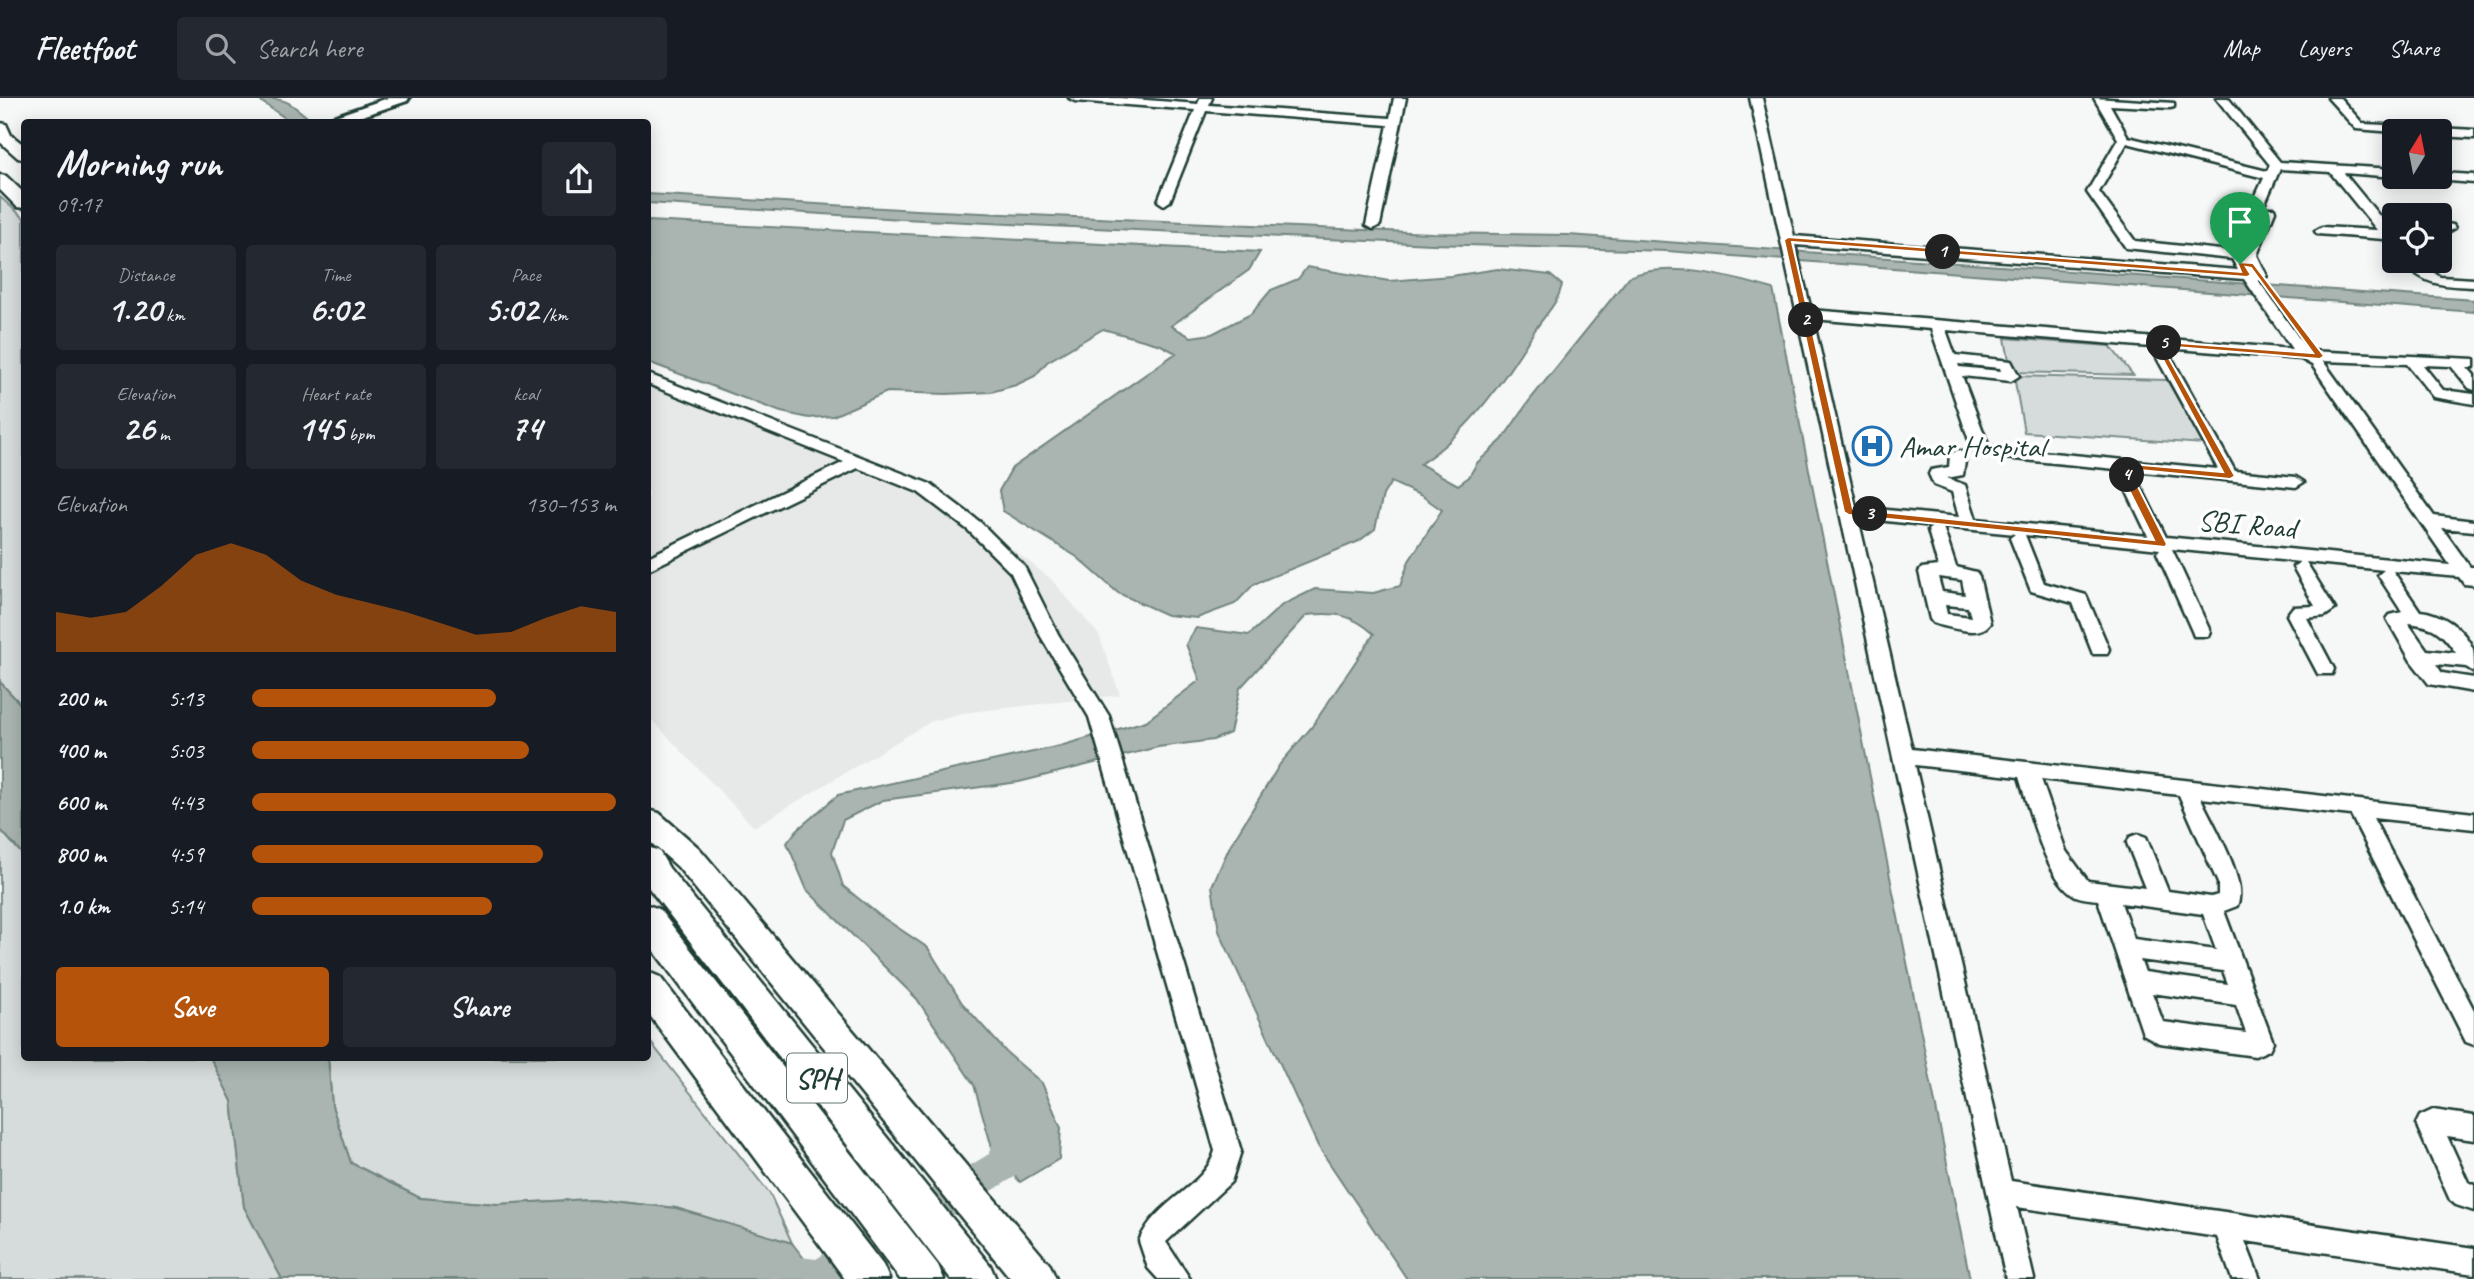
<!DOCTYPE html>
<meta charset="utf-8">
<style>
:root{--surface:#171b24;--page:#242831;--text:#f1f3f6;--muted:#9ea1a6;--line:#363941;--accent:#b45309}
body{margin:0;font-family:Caveat,sans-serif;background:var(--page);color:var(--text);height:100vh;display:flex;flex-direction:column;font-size:26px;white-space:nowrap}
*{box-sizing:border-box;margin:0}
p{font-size:23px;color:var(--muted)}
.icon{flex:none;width:38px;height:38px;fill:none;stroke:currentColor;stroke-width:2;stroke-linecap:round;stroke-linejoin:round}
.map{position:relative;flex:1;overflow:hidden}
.side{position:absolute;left:21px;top:21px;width:630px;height:942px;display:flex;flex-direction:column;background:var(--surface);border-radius:7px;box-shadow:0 4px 18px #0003}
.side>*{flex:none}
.needle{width:46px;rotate:10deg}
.tools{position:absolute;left:2382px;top:21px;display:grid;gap:14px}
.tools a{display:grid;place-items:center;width:70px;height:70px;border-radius:7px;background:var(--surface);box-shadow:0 4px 18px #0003;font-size:35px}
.pin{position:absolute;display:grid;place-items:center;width:60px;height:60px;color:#fff;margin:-72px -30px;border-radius:50% 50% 50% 0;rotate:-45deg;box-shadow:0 0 7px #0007}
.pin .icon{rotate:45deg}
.km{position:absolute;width:35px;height:35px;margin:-18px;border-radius:50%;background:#222;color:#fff;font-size:19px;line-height:35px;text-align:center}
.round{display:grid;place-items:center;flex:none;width:74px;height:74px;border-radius:7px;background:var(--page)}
.headline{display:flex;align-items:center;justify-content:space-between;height:119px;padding:0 35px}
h1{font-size:38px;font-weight:800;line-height:52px}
.figures{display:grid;grid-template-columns:repeat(3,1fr);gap:10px;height:119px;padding:7px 35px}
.figures div{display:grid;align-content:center;border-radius:7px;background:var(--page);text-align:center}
.figures b{font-size:35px;font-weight:800}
.figures small{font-size:19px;font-weight:400}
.figures p{font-size:19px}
.chart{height:196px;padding:14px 35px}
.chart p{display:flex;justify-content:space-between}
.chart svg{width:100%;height:126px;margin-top:7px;fill:var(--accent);opacity:.7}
.action{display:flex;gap:14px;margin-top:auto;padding:14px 35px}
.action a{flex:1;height:80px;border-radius:7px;background:var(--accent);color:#fff;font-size:28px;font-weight:800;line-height:80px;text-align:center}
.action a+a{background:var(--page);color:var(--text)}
ul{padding:0 35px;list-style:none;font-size:23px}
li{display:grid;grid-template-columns:112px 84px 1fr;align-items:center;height:52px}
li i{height:18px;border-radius:9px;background:var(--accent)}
header{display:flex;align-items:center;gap:42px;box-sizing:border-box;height:98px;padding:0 35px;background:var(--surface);border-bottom:2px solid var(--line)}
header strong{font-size:33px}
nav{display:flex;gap:38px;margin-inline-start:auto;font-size:24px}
.search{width:490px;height:63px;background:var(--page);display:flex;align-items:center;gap:18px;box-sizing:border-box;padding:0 24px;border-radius:7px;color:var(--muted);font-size:26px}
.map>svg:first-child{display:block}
.built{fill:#e6e9e8}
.green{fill:#d6dcdb;stroke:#7a8c88;stroke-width:2}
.water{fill:#aab5b1;stroke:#72857f;stroke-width:2}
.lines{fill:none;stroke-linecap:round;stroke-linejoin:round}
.river{fill:#aab5b1;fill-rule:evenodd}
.minor-casing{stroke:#1f3d34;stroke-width:5}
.major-casing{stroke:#1f3d34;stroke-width:6}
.highway-casing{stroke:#1f3d34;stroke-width:5}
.minor{fill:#fff;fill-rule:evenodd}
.major{fill:#fff;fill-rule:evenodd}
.highway{fill:#fff;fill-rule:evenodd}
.route{fill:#b45309;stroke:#fff;stroke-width:2;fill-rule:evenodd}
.labels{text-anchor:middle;stroke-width:7;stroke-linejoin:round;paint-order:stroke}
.shield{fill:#fff;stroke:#627771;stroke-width:2}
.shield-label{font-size:28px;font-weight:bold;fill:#1f3d34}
.poi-label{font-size:30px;fill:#1f3d34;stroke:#fff;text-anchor:start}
.street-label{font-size:30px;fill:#1f3d34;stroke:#fff}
</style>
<header>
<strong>Fleetfoot</strong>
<div class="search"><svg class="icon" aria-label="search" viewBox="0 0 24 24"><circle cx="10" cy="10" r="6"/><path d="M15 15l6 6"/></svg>Search here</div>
<nav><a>Map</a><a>Layers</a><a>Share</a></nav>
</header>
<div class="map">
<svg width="2474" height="1181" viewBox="0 0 2474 1181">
<rect width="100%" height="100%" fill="#f6f7f7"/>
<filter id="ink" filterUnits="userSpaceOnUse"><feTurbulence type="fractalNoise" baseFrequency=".0143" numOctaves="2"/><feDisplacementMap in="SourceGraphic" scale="14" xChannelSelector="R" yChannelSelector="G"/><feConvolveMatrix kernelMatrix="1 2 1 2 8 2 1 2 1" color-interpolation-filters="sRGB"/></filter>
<g filter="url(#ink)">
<!-- built -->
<path class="built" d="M648,273L922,385L964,413L1051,481L1099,537L1120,597L961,615L930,624L754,729L648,618Z"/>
<!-- green -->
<path class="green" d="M0,99L24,120V610L0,584Z
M2005,240L2110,248L2133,277L2011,274Z
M2014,278L2167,282L2204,346L2024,334Z
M0,731L24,758V959H210L232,1003L244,1109L282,1181H0Z
M648,941L770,1096L792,1145L676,1110L591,1101L497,1106L420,1100L351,1065L332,1008L328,959H648Z"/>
<!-- water -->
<path class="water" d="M256,0C289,0 289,4 313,24H291Z
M648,96L916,112L1432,135L1569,137L2474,202V214L1667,153L1432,146L902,121L648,105Z
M648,123L1260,154L1249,172L1171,228L1191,239L1212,236L1251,216L1271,192L1298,181L1307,169L1389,183L1451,178L1498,171L1550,177L1562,187C1557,207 1546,215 1535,232C1504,282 1470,333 1420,366L1458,387L1469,379L1477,365L1502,342L1529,303L1629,179C1669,162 1731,179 1773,191L1970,1181H1407L1318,1048L1219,833L1212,788L1230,748L1280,666L1311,630L1374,536C1352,516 1335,514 1307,517L1240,590L1230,635L1213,642L1158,649L1019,684L883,702L843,722L832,754L843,788L879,817L928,850L962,905L1006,954L1042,985L1061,1030L1059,1061L1020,1084L993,1053L974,987L917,901L807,792L787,745L797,732L838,697L1060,648L1146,623L1200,582L1186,546L1196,530L1249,537L1282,507L1315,491L1373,495L1400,488L1409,463L1442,412L1422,398L1391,384L1383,397L1375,431L1359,443L1254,486L1235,506L1197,520L1167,517L1118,495L1077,459L1003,413L999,393L1012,370L1176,255L1161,247L1103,231L1047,264L1035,278L1016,287L991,294L946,296L887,294L833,318L809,320L781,314L648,264Z
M0,584L24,610V758L0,731Z
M210,959H328L332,1008L351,1065L420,1100L497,1106L591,1101L676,1110L792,1145L820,1181H282L244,1109L232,1003Z"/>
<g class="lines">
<!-- river -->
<path class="river" d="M1012,1015L1024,1020L1029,1031L1016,1078L851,1181H769L766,1176L772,1163L785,1157L816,1161L989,1056L1000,1020Z"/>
<defs>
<path id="minor" d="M1069,0H1120L1198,6L1200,0H1212L1209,7L1390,20L1394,0H1406L1380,127L1373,131L1366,127L1388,27L1206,13L1170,103L1164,107L1158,103L1195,12L1075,3Z
M1750,0H1762L1794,138L2238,172L2232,161L2126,150L2087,94L2118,41L2094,0L2174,5V9L2170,10L2110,7L2128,39L2267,73L2270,67L2216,0H2228L2280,64L2394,71V79L2344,75L2394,136V149L2384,141L2317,136L2315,133L2322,129L2377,132L2330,74L2280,71L2243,155L2263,113L2264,110H2274L2275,113L2257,157L2267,178L2258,182L2308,253L2474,261V269H2467L2474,277V292L2469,290L2451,268L2423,267L2443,292L2474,296V306L2433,299L2407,266L2323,263L2434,418L2474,423V433L2442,430L2470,469H2474V487L2464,486L2459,479L2393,473L2420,513C2441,515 2464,530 2473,551C2474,557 2474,567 2474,574L2466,569L2436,566L2442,575L2474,580V594L2429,586L2411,563L2387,521L2390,517L2402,514L2378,477L2384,472L2306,464L2335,511L2325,518L2307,520L2334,571L2332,576H2318L2287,517L2293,509L2315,508L2293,469L2300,464L2172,451L2210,533L2208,538H2194L2192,533L2157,455L2160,451L2025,437L2044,485L2086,497L2109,551L2107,556H2093L2091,551L2073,505L2031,493L2010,440L2015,436L1943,429L1956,469L1976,474L1979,478L1990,525C1981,540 1954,530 1939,527L1933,525L1930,521L1919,474L1922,470L1938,468L1928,432L1933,428L1858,420L1912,651L2474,715V731L2373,720L2474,912V947L2466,944L2351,717L2201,700C2212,725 2249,784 2237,808L2224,813L2273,944L2269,952L2255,958L2159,945L2143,936L2098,802C2091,801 2083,801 2076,798C2046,783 2029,710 2019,679L1915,667L2011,1083L2474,1150V1176L2245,1143L2260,1181H2232L2217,1139L2017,1109L2034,1181H2006ZM2127,45L2264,80L2230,153L2135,143L2099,94ZM1795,147L2244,181L2292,251L1811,212ZM1813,221L1931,231L1972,351L1984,358L2116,371L2148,438L1976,421L1965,387L1947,380L1963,377L1966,357L1958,352L1950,357L1949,369L1931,372L1929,376L1934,387L1952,394L1959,419L1856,409ZM1946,232L2151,249L2218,371L1989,349L1962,278L2011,283L2019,278L2011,263L1955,257ZM2166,250L2301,261L2312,267L2450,467L2166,439L2133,373L2296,389L2304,384L2296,379L2235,373ZM1958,266L2000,270L2001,273L1959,269ZM1938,479L1962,482L1965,497L1942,494ZM1945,507L1968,509L1971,519L1947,516ZM2408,525C2434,528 2441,533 2456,555L2427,552ZM2041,681L2179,697L2218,785V797L2211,799L2168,793L2146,739L2138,736L2130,739L2127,745L2145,790L2088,783L2066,753ZM2121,805L2203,816L2216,852L2134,841ZM2140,862L2223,873L2228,886L2145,874ZM2152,895L2236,907L2246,935L2163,924Z
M2328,0H2340L2363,26L2429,29L2435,33L2440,30L2474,32V40L2440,38V33L2394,34L2356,31Z
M2440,75L2474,77V85L2436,82L2434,79H2440Z
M2440,125L2453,127L2455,130L2448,134L2440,133Z
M2403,163H2417L2440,179L2474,181V189C2445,188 2423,188 2403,163Z
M648,276L930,386L980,424L1024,468L1058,536L1109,618L1241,1053L1231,1084L1166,1144L1190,1181H1158L1148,1170L1139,1143C1156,1102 1205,1089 1215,1053L1089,619L1040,537L1011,475L968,432L918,394L858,370L648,472V459L844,364L648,286Z
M2433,1012L2474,1018V1042L2447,1038L2468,1084L2474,1087V1113L2456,1107L2450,1102L2416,1026L2420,1018Z"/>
<path id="major" d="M388,0H409L407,3L345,24H325L327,21Z"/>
<path id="highway" d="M0,25L6,26L11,37L24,47V61L18,60L0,44Z
M0,77L6,78L24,95V110L17,109L0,92Z
M648,712L659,715L700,751L1050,1167L1056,1181H1011L678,769L648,742Z
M648,749L659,753L669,770L990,1167L996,1181H951L648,789Z
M648,807L659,811L938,1167L944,1181H900L648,845Z
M648,874L660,879L883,1167L889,1181H845L648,915Z"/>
</defs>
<!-- minor casing -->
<use href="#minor" class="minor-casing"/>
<!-- major casing -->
<use href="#major" class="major-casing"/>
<!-- highway casing -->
<use href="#highway" class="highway-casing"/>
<!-- minor -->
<use href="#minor" class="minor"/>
<!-- major -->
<use href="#major" class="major"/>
<!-- highway -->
<use href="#highway" class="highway"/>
</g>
</g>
<!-- route -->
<path class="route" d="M1788,139L2241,174L2237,164L2253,165L2324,258L2320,261L2162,248L2235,378L2230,381L2129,371L2167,446L2165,449L1849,417L1844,414L1784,142ZM1792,144L2247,179L2251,177L2246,169L2251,170L2313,255L2153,243L2223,374L2119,365L2117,368L2154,442L1853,411Z"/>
<!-- icons -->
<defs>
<symbol id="hospital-ring" viewBox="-11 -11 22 22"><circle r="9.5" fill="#fff" stroke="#1f6fb2" stroke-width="1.5"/><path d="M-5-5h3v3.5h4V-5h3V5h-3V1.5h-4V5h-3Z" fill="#1f6fb2"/></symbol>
</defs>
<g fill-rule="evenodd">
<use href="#hospital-ring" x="1850" y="326" width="44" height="44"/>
</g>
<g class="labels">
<!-- shield labels -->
<rect class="shield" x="787" y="955.5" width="60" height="49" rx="5"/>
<g class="shield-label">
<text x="817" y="990">SPH</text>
</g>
<!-- poi labels -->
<g class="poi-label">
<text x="1899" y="358">Amar Hospital</text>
</g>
<!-- street labels -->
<g class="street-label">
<text transform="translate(2247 426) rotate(5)" y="10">SBI Road</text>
</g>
</g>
</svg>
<div class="tools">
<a><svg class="needle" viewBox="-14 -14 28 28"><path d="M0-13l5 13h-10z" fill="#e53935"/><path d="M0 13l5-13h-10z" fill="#9ea1a6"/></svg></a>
<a><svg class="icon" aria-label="locate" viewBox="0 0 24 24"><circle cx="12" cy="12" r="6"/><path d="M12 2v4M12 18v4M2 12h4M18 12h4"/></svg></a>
</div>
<div class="pin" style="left:2240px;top:166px;background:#1e9e55"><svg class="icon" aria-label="arrive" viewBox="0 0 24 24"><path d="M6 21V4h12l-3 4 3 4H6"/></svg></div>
<b class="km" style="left:1943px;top:154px">1</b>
<b class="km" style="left:1806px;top:222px">2</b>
<b class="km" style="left:1870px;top:416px">3</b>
<b class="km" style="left:2127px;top:377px">4</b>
<b class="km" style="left:2164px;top:245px">5</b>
<section class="side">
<div class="headline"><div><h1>Morning run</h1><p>09:17</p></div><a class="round"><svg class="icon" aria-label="share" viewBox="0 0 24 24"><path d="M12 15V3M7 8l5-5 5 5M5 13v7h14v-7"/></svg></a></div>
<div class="figures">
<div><p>Distance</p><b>1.20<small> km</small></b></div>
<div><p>Time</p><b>6:02</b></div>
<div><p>Pace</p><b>5:02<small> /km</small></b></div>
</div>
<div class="figures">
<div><p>Elevation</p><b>26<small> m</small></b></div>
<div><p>Heart rate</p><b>145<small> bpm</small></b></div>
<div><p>kcal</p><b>74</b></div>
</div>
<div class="chart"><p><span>Elevation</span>130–153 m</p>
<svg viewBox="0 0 160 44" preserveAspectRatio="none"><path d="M0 44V30L10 32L20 30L30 21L40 10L50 6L60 10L70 19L80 24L90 27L100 30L110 34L120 38L130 37L140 32L150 28L160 30V44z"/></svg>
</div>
<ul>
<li><b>200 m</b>5:13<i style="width:67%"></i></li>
<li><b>400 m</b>5:03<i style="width:76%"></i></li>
<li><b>600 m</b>4:43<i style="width:100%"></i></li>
<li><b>800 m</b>4:59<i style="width:80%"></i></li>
<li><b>1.0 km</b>5:14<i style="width:66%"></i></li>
</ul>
<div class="action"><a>Save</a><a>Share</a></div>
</section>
</div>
